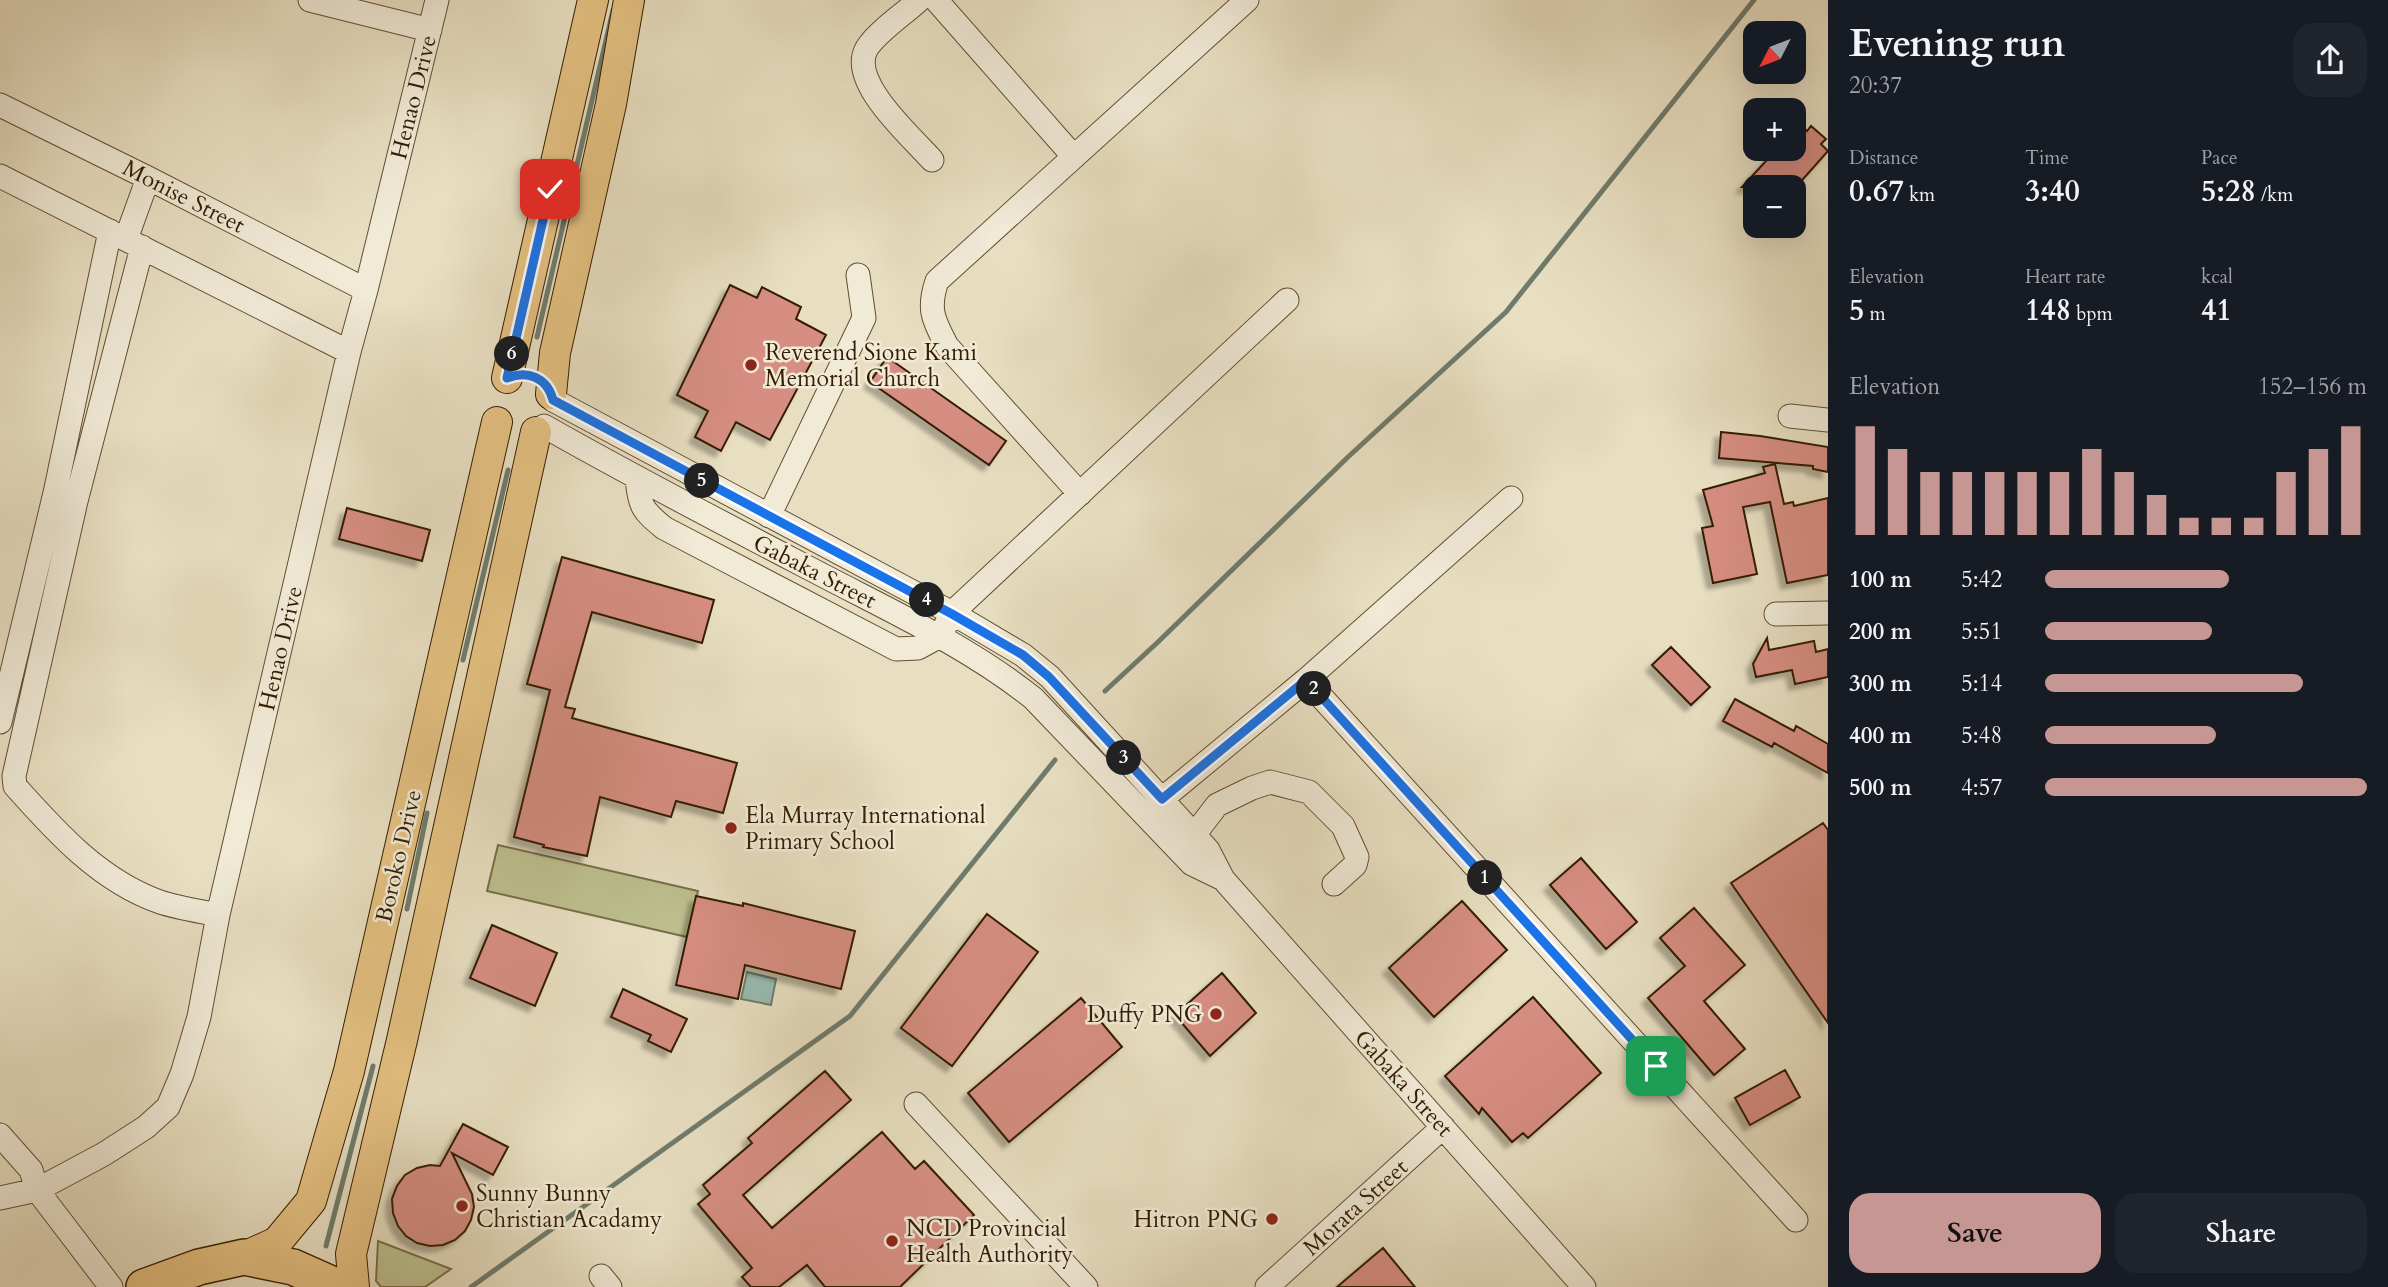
<!DOCTYPE html>
<meta charset="utf-8">
<style>
:root{--surface:#171b24;--page:#20242c;--text:#f1f3f6;--muted:#9ea1a6;--accent:#c59692}
body{margin:0;font-family:Cardo,serif;background:var(--page);color:var(--text);height:100vh;display:flex;flex-direction:column;font-size:26px;white-space:nowrap}
*{box-sizing:border-box;margin:0}
p{font-size:23px;color:var(--muted)}
.icon{flex:none;width:38px;height:38px;fill:none;stroke:currentColor;stroke-width:2;stroke-linecap:round;stroke-linejoin:round}
.map{position:relative;flex:1;overflow:hidden}
.sheet{display:flex;flex-direction:column;background:var(--surface);width:560px}
.sheet>*{flex:none}
.needle{width:46px;rotate:228deg}
.buttons{position:absolute;left:1743px;top:21px;display:grid;gap:14px}
.buttons a{display:grid;place-items:center;width:63px;height:63px;border-radius:14px;background:var(--surface);box-shadow:0 7px 28px #0002;font-size:35px}
.pin{position:absolute;display:grid;place-items:center;width:60px;height:60px;color:#fff;margin:-30px;border-radius:14px;box-shadow:0 4px 10px #0006}
.km{position:absolute;width:35px;height:35px;margin:-18px;border-radius:50%;background:#222;color:#fff;font-size:19px;line-height:35px;text-align:center}
.round{display:grid;place-items:center;flex:none;width:74px;height:74px;border-radius:21px;background:var(--page)}
.headline{display:flex;align-items:center;justify-content:space-between;height:119px;padding:0 21px}
h1{font-size:38px;font-weight:800;line-height:52px}
.stats{display:grid;grid-template-columns:repeat(3,1fr);gap:10px;height:119px;padding:7px 21px}
.stats div{display:grid;align-content:center}
.stats b{font-size:30px;font-weight:800}
.stats small{font-size:19px;font-weight:400}
.stats p{font-size:19px}
.chart{height:196px;padding:14px 21px}
.chart p{display:flex;justify-content:space-between}
.chart svg{width:100%;height:126px;margin-top:7px;stroke:var(--accent);stroke-width:6}
.cta{display:flex;gap:14px;margin-top:auto;padding:14px 21px}
.cta a{flex:1;height:80px;border-radius:21px;background:var(--accent);color:#111;font-size:28px;font-weight:800;line-height:80px;text-align:center}
.cta a+a{background:var(--page);color:var(--text)}
ul{padding:0 21px;list-style:none;font-size:23px}
li{display:grid;grid-template-columns:112px 84px 1fr;align-items:center;height:52px}
li i{height:18px;border-radius:9px;background:var(--accent)}
main{display:flex;flex:1;min-height:0}
.map>svg:first-child{display:block}
.green{fill:#bdc08f;stroke:#786e48;stroke-width:2}
.water{fill:#97bcb4;stroke:#6f7c6c;stroke-width:2}
.lines{fill:none;stroke-linecap:round;stroke-linejoin:round}
.stream{stroke:#6f7c6c;stroke-width:5}
.building{fill:#d68e82;stroke:#341d00;stroke-width:2;filter:url(#shadow)}
.minor-casing{stroke:#614e30;stroke-width:25}
.major-casing{stroke:#341d00;stroke-width:32}
.highway-casing{stroke:#341d00;stroke-width:38}
.minor{stroke:#f0ead7;stroke-width:23}
.major{stroke:#e4c081;stroke-width:30}
.highway{stroke:#e4c081;stroke-width:35}
.route-casing{stroke:#fff;stroke-width:14}
.route{stroke:#1a73e8;stroke-width:9}
.poi-dot{fill:#8f2418;stroke:#f0ead7;stroke-width:2.5}
.labels{text-anchor:middle;stroke-width:5;stroke-linejoin:round;paint-order:stroke}
.street-label{font-size:23px;fill:#341d00;stroke:#f0ead7}
.poi-label{font-size:23px;fill:#341d00;stroke:#f0ead7;text-anchor:start}
</style>
<main>
<div class="map">
<svg width="1828" height="1287" viewBox="0 0 1828 1287">
<defs>
<filter id="shadow"><feDropShadow dx="-6" dy="6" stdDeviation="2" flood-color="#0004"/></filter>
</defs>
<rect width="100%" height="100%" fill="#e8dfc2"/>
<filter id="stains"><feTurbulence type="fractalNoise" baseFrequency=".00286" numOctaves="4"/><feColorMatrix values="0 0 0 0 .2 0 0 0 0 .09 0 0 0 0 .02 0 0 0 .5 -.17"/></filter>
<radialGradient id="worn" r=".72"><stop offset=".6" stop-color="#630" stop-opacity="0"/><stop offset="1" stop-color="#630" stop-opacity=".3"/></radialGradient>
<!-- green -->
<path class="green" d="M498,845L698,891L687,937L487,891Z
M378,1241L451,1269L425,1287H381L376,1281Z"/>
<!-- water -->
<path class="water" d="M747,972L776,979L771,1005L741,999Z"/>
<g class="lines">
<!-- stream -->
<path class="stream" d="M537,337L613,10
M463,660L508,470
M1105,691L1158,642L1348,457L1506,312L1754,0
M407,909L427,813
M326,1246L373,1066
M471,1287L850,1016L1055,760"/>
</g>
<!-- building -->
<path class="building" d="M1794,120L1807,131L1811,126L1826,139L1821,144L1828,151L1796,187H1742L1777,149H1794Z
M730,285L757,298L762,287L801,307L796,319L826,335L770,440L736,422L721,451L695,437L708,411L677,395Z
M887,357L1006,441L989,465L870,382Z
M1721,432L1760,436L1828,447V472L1813,469V466L1719,458Z
M1775,464L1784,504L1793,502L1794,506L1828,498V575L1787,583L1770,502L1743,507L1757,574L1713,583L1702,528L1713,526L1703,490L1765,473L1763,467Z
M347,508L430,530L422,561L339,539Z
M562,557L714,600L702,643L592,612L565,707L575,709L572,718L737,763L723,813L676,801L671,817L600,797L587,856L543,847L544,845L514,837L550,690L527,684Z
M1767,638L1769,650L1814,641L1816,652L1828,649V677L1795,684L1792,670L1756,677L1753,664Z
M1671,647L1710,687L1691,705L1652,665Z
M1735,699L1794,731L1796,726L1828,744V773L1774,743L1772,747L1723,721Z
M1823,823L1828,830V1023L1731,883Z
M1581,858L1637,922L1606,949L1550,885Z
M696,896L743,906V903L855,931L841,989L745,965L738,999L676,985Z
M1462,901L1507,950L1434,1017L1389,968Z
M1694,908L1745,965L1704,1001L1745,1049L1714,1075L1648,998L1685,966L1660,938Z
M987,914L1038,952L952,1066L901,1028Z
M492,925L557,953L535,1006L470,978Z
M1222,973L1256,1013L1210,1056L1175,1015Z
M623,989L687,1019L671,1052L648,1041L651,1035L611,1017Z
M1533,997L1601,1073L1528,1138L1523,1133L1512,1142L1482,1108L1479,1114L1445,1076Z
M1081,998L1122,1047L1009,1142L968,1093Z
M1785,1070L1800,1097L1750,1125L1735,1098Z
M825,1071L851,1100L743,1195L772,1228L882,1132L915,1169L924,1161L974,1215L900,1287H825L807,1265L779,1287H751L742,1277L752,1268L698,1204L710,1194L703,1185L752,1143L748,1138Z
M463,1124L508,1147L493,1175L452,1153L472,1194L474,1207L471,1220L465,1231L455,1240L443,1245L430,1246L417,1243L406,1236L398,1226L393,1213L392,1199L397,1186L405,1175L417,1168L430,1165L440,1166Z
M1383,1248L1415,1287H1337Z"/>
<g class="lines">
<defs>
<path id="minor" d="M310,0L430,30
M919,0C904,14 877,32 867,48C847,81 912,137 932,160
M936,0L1074,157
M0,105L148,178L366,290
M0,176L349,352
M126,239L148,178
M142,247L76,501L14,776L15,786C56,832 100,881 160,902C178,908 199,911 218,915
M553,400L952,613L1023,655L1050,677L1208,850L1223,879L1584,1287
M1790,416L1828,420
M544,426C637,479 732,528 826,577C897,614 970,648 1033,698L1192,864L1223,879
M637,478C640,507 642,510 664,528L896,649L918,648L940,636L952,613L1287,300
M1080,494L947,346C934,321 927,310 937,281L1247,0
M769,516L864,318L858,275
M1776,614L1828,613
M1306,680L1796,1220
M0,722L55,493L110,231
M1162,799L1306,680L1511,498
M1194,835L1217,805L1252,788L1270,782L1309,792L1343,826L1357,857L1355,865L1334,884
M916,1104L1086,1287
M0,1135L31,1170L37,1190L111,1287
M0,1198L37,1190L104,1154L146,1127L168,1107L182,1074L199,1017L218,915L349,352L366,290L437,0
M601,1276L610,1287
M1267,1287L1443,1127"/>
<path id="major" d="M507,378L593,0
M551,394L555,353L611,104L629,0
M244,1257L277,1242L311,1201L349,1071L497,422
M354,1287L351,1254L402,1040L536,432"/>
<path id="highway" d="M144,1287L199,1267L244,1257L293,1267L338,1287"/>
</defs>
<!-- minor casing -->
<use href="#minor" class="minor-casing"/>
<!-- major casing -->
<use href="#major" class="major-casing"/>
<!-- highway casing -->
<use href="#highway" class="highway-casing"/>
<!-- minor -->
<use href="#minor" class="minor"/>
<!-- major -->
<use href="#major" class="major"/>
<!-- highway -->
<use href="#highway" class="highway"/>
</g>
<g class="lines">
<defs>
<path id="route" d="M550,189L507,378C527,370 547,377 553,400L952,614L1023,655L1049,677L1162,799L1306,680L1656,1066"/>
</defs>
<!-- route casing -->
<use href="#route" class="route-casing"/>
<!-- route -->
<use href="#route" class="route"/>
</g>
<!-- markers -->
<g class="poi-dot">
<circle cx="751" cy="365" r="7"/>
<circle cx="731" cy="828" r="7"/>
<circle cx="1216" cy="1014" r="7"/>
<circle cx="462" cy="1206" r="7"/>
<circle cx="1272" cy="1219" r="7"/>
<circle cx="892" cy="1241" r="7"/>
</g>
<g class="labels">
<!-- street labels -->
<g class="street-label">
<text transform="translate(413 97) rotate(-76)" y="8">Henao Drive</text>
<text transform="translate(184 196) rotate(27)" y="8">Monise Street</text>
<text transform="translate(815 571) rotate(27)" y="8">Gabaka Street</text>
<text transform="translate(280 648) rotate(-77)" y="8">Henao Drive</text>
<text transform="translate(398 856) rotate(-77)" y="8">Boroko Drive</text>
<text transform="translate(1404 1083) rotate(48)" y="8">Gabaka Street</text>
<text transform="translate(1355 1207) rotate(-42)" y="8">Morata Street</text>
</g>
<!-- poi labels -->
<g class="poi-label">
<text x="765" y="360">Reverend Sione Kami<tspan x="765" dy="26">Memorial Church</tspan></text>
<text x="745" y="823">Ela Murray International<tspan x="745" dy="26">Primary School</tspan></text>
<text x="1202" y="1022" text-anchor="end">Duffy PNG</text>
<text x="476" y="1201">Sunny Bunny<tspan x="476" dy="26">Christian Acadamy</tspan></text>
<text x="1258" y="1227" text-anchor="end">Hitron PNG</text>
<text x="906" y="1236">NCD Provincial<tspan x="906" dy="26">Health Authority</tspan></text>
</g>
</g>
<rect width="100%" height="100%" filter="url(#stains)"/>
<rect width="100%" height="100%" fill="url(#worn)"/>
</svg>
<div class="buttons">
<a><svg class="needle" viewBox="-14 -14 28 28"><path d="M0-13l5 13h-10z" fill="#e53935"/><path d="M0 13l5-13h-10z" fill="#9ea1a6"/></svg></a>
<a>+</a>
<a>−</a>
</div>
<div class="pin" style="left:1656px;top:1066px;background:#1e9e55"><svg class="icon" aria-label="arrive" viewBox="0 0 24 24"><path d="M6 21V4h12l-3 4 3 4H6"/></svg></div>
<div class="pin" style="left:550px;top:189px;background:#d93025"><svg class="icon" aria-label="check" viewBox="0 0 24 24"><path d="M5 12l5 5 9-10"/></svg></div>
<b class="km" style="left:1485px;top:878px">1</b>
<b class="km" style="left:1314px;top:689px">2</b>
<b class="km" style="left:1124px;top:758px">3</b>
<b class="km" style="left:927px;top:600px">4</b>
<b class="km" style="left:702px;top:481px">5</b>
<b class="km" style="left:512px;top:354px">6</b>
</div>
<section class="sheet">
<div class="headline"><div><h1>Evening run</h1><p>20:37</p></div><a class="round"><svg class="icon" aria-label="share" viewBox="0 0 24 24"><path d="M12 15V3M7 8l5-5 5 5M5 13v7h14v-7"/></svg></a></div>
<div class="stats">
<div><p>Distance</p><b>0.67<small> km</small></b></div>
<div><p>Time</p><b>3:40</b></div>
<div><p>Pace</p><b>5:28<small> /km</small></b></div>
</div>
<div class="stats">
<div><p>Elevation</p><b>5<small> m</small></b></div>
<div><p>Heart rate</p><b>148<small> bpm</small></b></div>
<div><p>kcal</p><b>41</b></div>
</div>
<div class="chart"><p><span>Elevation</span>152–156 m</p>
<svg viewBox="0 0 160 44" preserveAspectRatio="none"><path d="M5 44V6M15 44V14M25 44V22M35 44V22M45 44V22M55 44V22M65 44V22M75 44V14M85 44V22M95 44V30M105 44V38M115 44V38M125 44V38M135 44V22M145 44V14M155 44V6"/></svg>
</div>
<ul>
<li><b>100 m</b>5:42<i style="width:57%"></i></li>
<li><b>200 m</b>5:51<i style="width:52%"></i></li>
<li><b>300 m</b>5:14<i style="width:80%"></i></li>
<li><b>400 m</b>5:48<i style="width:53%"></i></li>
<li><b>500 m</b>4:57<i style="width:100%"></i></li>
</ul>
<div class="cta"><a>Save</a><a>Share</a></div>
</section>
</main>
